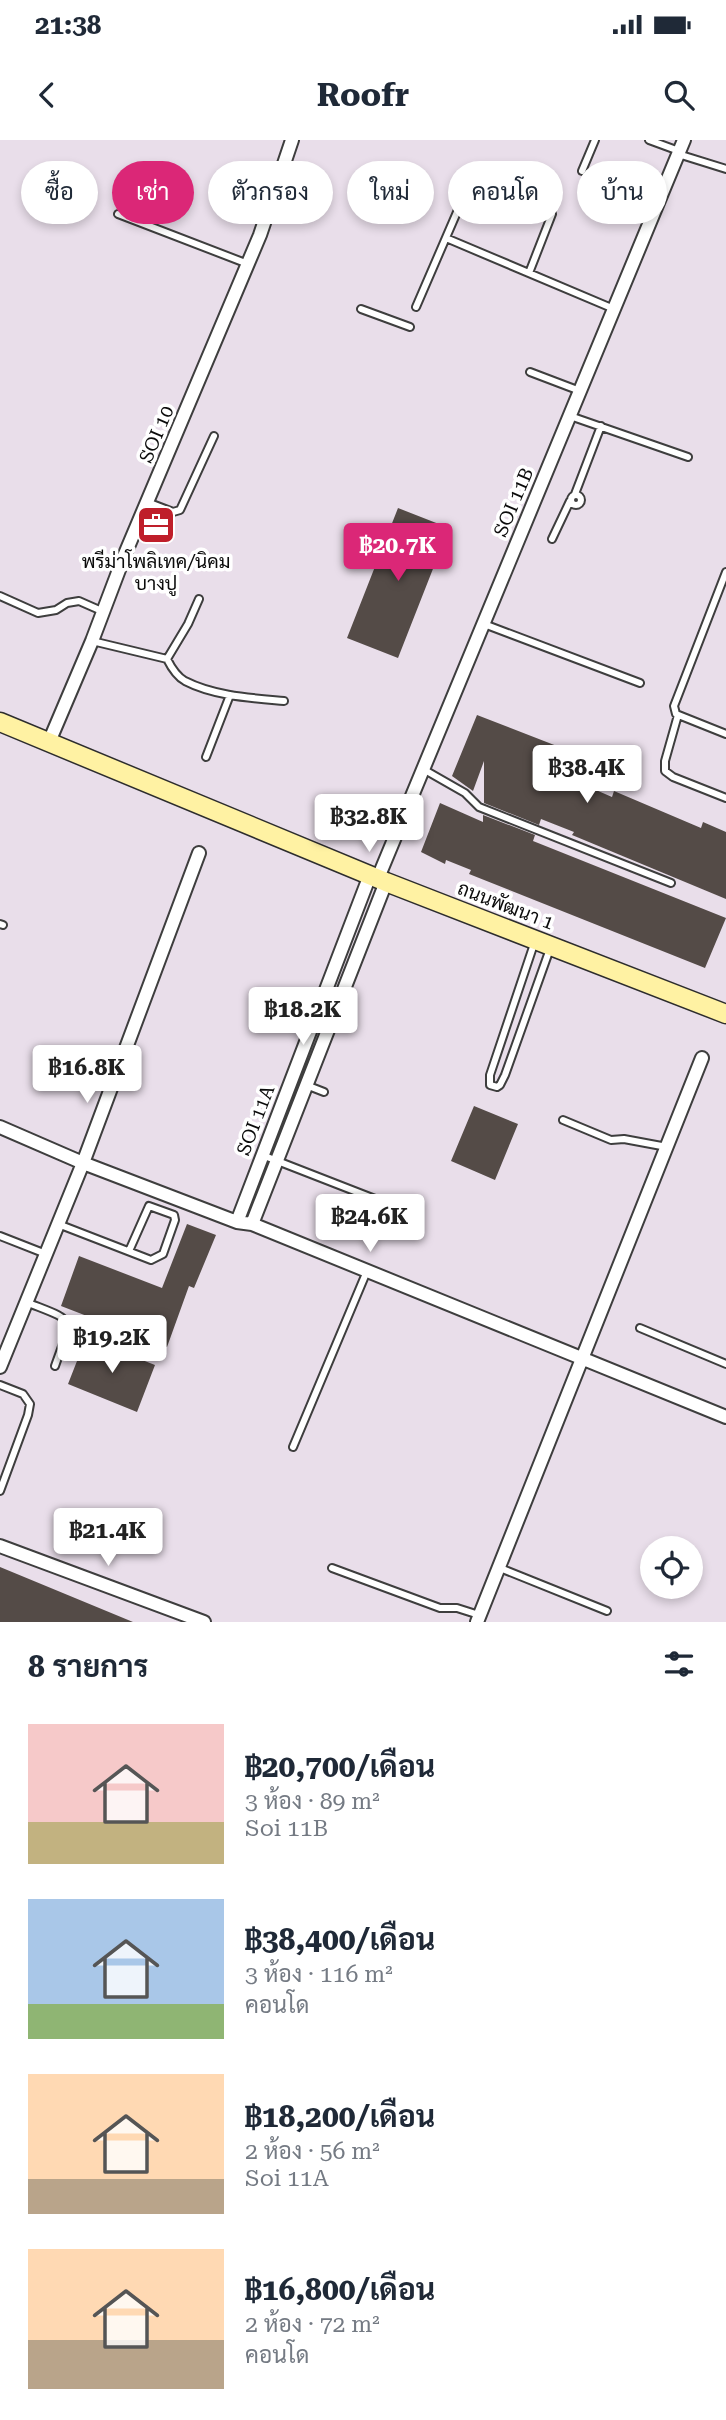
<!DOCTYPE html>
<html lang="th">
<head>
<meta charset="utf-8">
<style>
	:root { --surface:#fff; --page:#f6f6f7; --text:#1f2937; --muted:#747a83; --accent:#db2777 }
	body { margin:0; font-family:"Roboto Serif",Sarabun,serif; background:var(--page); color:var(--text); height:100vh; display:flex; flex-direction:column; font-size:26px; white-space:nowrap }
	* { box-sizing:border-box; margin:0 }
	p { font-size:23px; color:var(--muted) }
	.icon { flex:none; width:38px; height:38px; fill:none; stroke:currentColor; stroke-width:2; stroke-linecap:round; stroke-linejoin:round }
	.map { position:relative; height:1482px; overflow:hidden }
	.side { display:flex; flex-direction:column; background:var(--surface); flex:1 }
	.side>* { flex:none }
	.banner { position:absolute; left:21px; top:21px; width:684px; height:63px; display:flex; gap:14px }
	.buttons { position:absolute; left:640px; top:1396px; display:grid; gap:14px }
	.buttons a { display:grid; place-items:center; width:63px; height:63px; border-radius:50%; background:var(--surface); box-shadow:0 4px 10px #0003; font-size:35px }
	.price { position:absolute; translate:-50% -60px; padding:0 16px; border-radius:7px; background:#fff; color:#222; font-size:23px; line-height:46px; filter:drop-shadow(0 2px 4px #0008) }
	.price::after { content:''; position:absolute; left:50%; top:42px; width:21px; height:16px; margin-left:-10px; background:inherit; clip-path:polygon(0 0,100% 0,50% 100%) }
	.price.active { background:var(--accent); color:#fff }
	ul { padding:0; list-style:none }
	li { display:flex; align-items:center; gap:21px; height:175px; padding:0 28px }
	li span { display:grid; place-items:center; flex:none; width:196px; height:140px; border-radius:0px; color:#555 }
	li>.icon { margin-inline-start:auto }
	span .icon { width:84px; height:84px; fill:#fffc; stroke-width:1 }
	li b { font-size:30px }
	h2 { display:flex; justify-content:space-between; align-items:center; height:84px; padding:0 28px; font-size:30px }
	.tag { padding:0 24px; border-radius:32px; background:var(--surface); box-shadow:0 4px 10px #0003; font-size:24px; line-height:63px }
	.tag.active { background:var(--accent); color:#fff }
	.status { display:flex; justify-content:space-between; align-items:center; height:49px; padding:0 35px; background:var(--surface); direction:ltr }
	.status svg { height:19px; fill:currentColor }
	header { display:flex; justify-content:space-between; align-items:center; height:91px; padding:0 28px; background:var(--surface); font-size:32px; font-weight:700 }
	.map>svg:first-child { display:block }
	.industrial { fill:#e9deea; fill-rule:evenodd }
	.building { fill:#544b47 }
	.lines { fill:none; stroke-linecap:round; stroke-linejoin:round }
	.service-casing { stroke:#3e3e3e; stroke-width:10 }
	.minor-casing { stroke:#3e3e3e; stroke-width:16 }
	.secondary-casing { stroke:#2d2d2d; stroke-width:21 }
	.service { stroke:#fff; stroke-width:6 }
	.minor { stroke:#fff; stroke-width:12 }
	.secondary { stroke:#fff2a3; stroke-width:18 }
	.labels { text-anchor:middle; stroke-width:7; stroke-linejoin:round; paint-order:stroke }
	.street-label { font-size:19px; fill:#0b0b0b; stroke:#fff }
	.poi-label { font-size:19px; fill:#0b0b0b; stroke:#fff }
</style>
</head>
<body>
<div class="status"><b>21:38</b><svg viewBox="0 0 49 12"><path d="M0 12V9h3v3zM5 12V6h3v6zM10 12V3h3v9zM15 12V0h3v12zM26 1h20v11H26zM47 4h2v5h-2z"/></svg></div>
<header><svg class="icon" aria-label="back" viewBox="0 0 24 24"><path d="M15 5l-7 7 7 7"/></svg>Roofr<svg class="icon" aria-label="search" viewBox="0 0 24 24"><circle cx="10" cy="10" r="6"/><path d="M15 15l6 6"/></svg></header>
<div class="map">
<svg width="726" height="1482" viewBox="0 0 726 1482">
	<rect width="100%" height="100%" fill="#fffae8"/>
	<!-- industrial -->
	<path class="industrial" d="M0,0H726V1482H0ZM653,1409H691V1447H653Z"/>
	<!-- building -->
	<path class="building" d="M398,368L449,388L398,518L347,498Z
		M477,575L598,622L589,647L612,657L614,651L701,688L703,682L726,692V759L572,695L574,692L541,679L539,685L484,663V621L473,651L452,636Z
		M440,663L483,682V675L535,695L533,701L726,778L705,828L469,734L471,730L446,720L445,724L421,712Z
		M474,966L518,984L495,1040L451,1021Z
		M187,1084L216,1095L194,1148L189,1146L167,1207L61,1166L79,1116L162,1148Z
		M86,1198L155,1225L137,1272L68,1244Z
		M0,1427L133,1482H0Z"/>
	<g class="lines">
		<defs>
			<path id="service" d="M649,0L679,11
				M678,14L726,29
				M582,31L595,0
				M118,74L248,124
				M446,98L614,169
				M416,167L470,42L479,38L544,62L550,67L552,74L529,133
				M361,169L410,187
				M530,232L580,251
				M570,276L688,317
				M575,354L601,286
				M571 360a5 5 0 1 1 10 0a5 5 0 1 1-10 0Z
				M147,362L173,372L180,370L214,296
				M552,399L570,361
				M726,432L674,566L676,574L726,594
				M0,456L38,473L56,470L67,463L79,461L104,472
				M484,484L640,543
				M92,501L167,519L188,484L199,459
				M167,519C171,527 176,536 185,541C214,556 251,558 284,561
				M678,575L665,621V631L673,637L726,658
				M206,617L230,555
				M423,629L465,653L479,667L671,743
				M0,784L3,785
				M535,801L490,935V945L497,947L500,945L505,935L551,806
				M306,945L324,952
				M563,980L611,1000L624,999L667,1007
				M262,1015L411,1073
				M58,1084L151,1120L163,1114L175,1080L174,1075L149,1066L129,1111
				M0,1096L46,1114
				M26,1162C76,1182 73,1175 55,1226
				M640,1188L726,1224
				M0,1245L23,1254L30,1264L28,1275L0,1351
				M293,1307L367,1131
				M332,1428L440,1468H457L479,1475
				M500,1428L607,1471"/>
			<path id="minor" d="M49,602L92,501L125,414L260,95L292,0
				M378,738L684,0
				M0,987L83,1023L237,1082L252,1084L726,1277
				M237,1082L370,735
				M252,1084L386,742
				M0,1227L83,1023L199,713
				M0,1406L204,1482
				M477,1482L702,918"/>
			<path id="secondary" d="M0,582L386,742L726,874"/>
		</defs>
		<!-- service casing -->
		<use href="#service" class="service-casing"/>
		<!-- minor casing -->
		<use href="#minor" class="minor-casing"/>
		<!-- secondary casing -->
		<use href="#secondary" class="secondary-casing"/>
		<!-- service -->
		<use href="#service" class="service"/>
		<!-- minor -->
		<use href="#minor" class="minor"/>
		<!-- secondary -->
		<use href="#secondary" class="secondary"/>
	</g>
	<!-- icons -->
	<defs>
		<symbol id="office-square" viewBox="-11 -11 22 22"><rect x="-9" y="-9" width="18" height="18" rx="4" fill="#bf1e2a" stroke="#fff"/><path d="M-6-3h4V-5.5h4V-3h4V5H-6ZM-1-4.5V-3h2v-1.5ZM-6 0V1H6V0Z" fill="#fff"/></symbol>
	</defs>
	<g fill-rule="evenodd">
		<use href="#office-square" x="134" y="363" width="44" height="44"/>
	</g>
	<g class="labels">
		<!-- street labels -->
		<g class="street-label">
			<text transform="translate(156 294) rotate(-67)" y="7">SOI 10</text>
			<text transform="translate(513 362) rotate(-67)" y="7">SOI 11B</text>
			<text transform="translate(506 765) rotate(21)" y="7">ถนนพัฒนา 1</text>
			<text transform="translate(255 980) rotate(-69)" y="7">SOI 11A</text>
		</g>
		<!-- poi labels -->
		<g class="poi-label">
			<text x="156" y="428">พรีม่าโพลิเทค/นิคม<tspan x="156" dy="22">บางปู</tspan></text>
		</g>
	</g>
</svg>
<div class="buttons">
<a><svg class="icon" aria-label="locate" viewBox="0 0 24 24"><circle cx="12" cy="12" r="6"/><path d="M12 2v4M12 18v4M2 12h4M18 12h4"/></svg></a>
</div>
<b class="price active" style="left:398px;top:443px">฿20.7K</b>
<b class="price" style="left:587px;top:665px">฿38.4K</b>
<b class="price" style="left:369px;top:714px">฿32.8K</b>
<b class="price" style="left:303px;top:907px">฿18.2K</b>
<b class="price" style="left:87px;top:965px">฿16.8K</b>
<b class="price" style="left:370px;top:1114px">฿24.6K</b>
<b class="price" style="left:112px;top:1235px">฿19.2K</b>
<b class="price" style="left:108px;top:1428px">฿21.4K</b>
<div class="banner">
<a class="tag">ซื้อ</a>
<a class="tag active">เช่า</a>
<a class="tag">ตัวกรอง</a>
<a class="tag">ใหม่</a>
<a class="tag">คอนโด</a>
<a class="tag">บ้าน</a>
</div>
</div>
<section class="side">
<h2>8 รายการ<svg class="icon" aria-label="filters" viewBox="0 0 24 24"><path d="M4 7h16M4 17h16"/><circle cx="9" cy="7" r="2"/><circle cx="15" cy="17" r="2"/></svg></h2>
<ul>
<li><span style="background:linear-gradient(#f6c9c9 70%,#c2b280 0)"><svg class="icon" aria-label="home" viewBox="0 0 24 24"><path d="M3 11l9-7 9 7M6 9v11h12V9"/></svg></span><div><b>฿20,700/เดือน</b><p>3 ห้อง · 89 m²</p><p>Soi 11B</p></div></li>
<li><span style="background:linear-gradient(#a9c7e8 75%,#8fb573 0)"><svg class="icon" aria-label="home" viewBox="0 0 24 24"><path d="M3 11l9-7 9 7M6 9v11h12V9"/></svg></span><div><b>฿38,400/เดือน</b><p>3 ห้อง · 116 m²</p><p>คอนโด</p></div></li>
<li><span style="background:linear-gradient(#ffd9b3 75%,#b9a48a 0)"><svg class="icon" aria-label="home" viewBox="0 0 24 24"><path d="M3 11l9-7 9 7M6 9v11h12V9"/></svg></span><div><b>฿18,200/เดือน</b><p>2 ห้อง · 56 m²</p><p>Soi 11A</p></div></li>
<li><span style="background:linear-gradient(#ffd9b3 65%,#b9a48a 0)"><svg class="icon" aria-label="home" viewBox="0 0 24 24"><path d="M3 11l9-7 9 7M6 9v11h12V9"/></svg></span><div><b>฿16,800/เดือน</b><p>2 ห้อง · 72 m²</p><p>คอนโด</p></div></li>
</ul>
</section>
</body>
</html>
